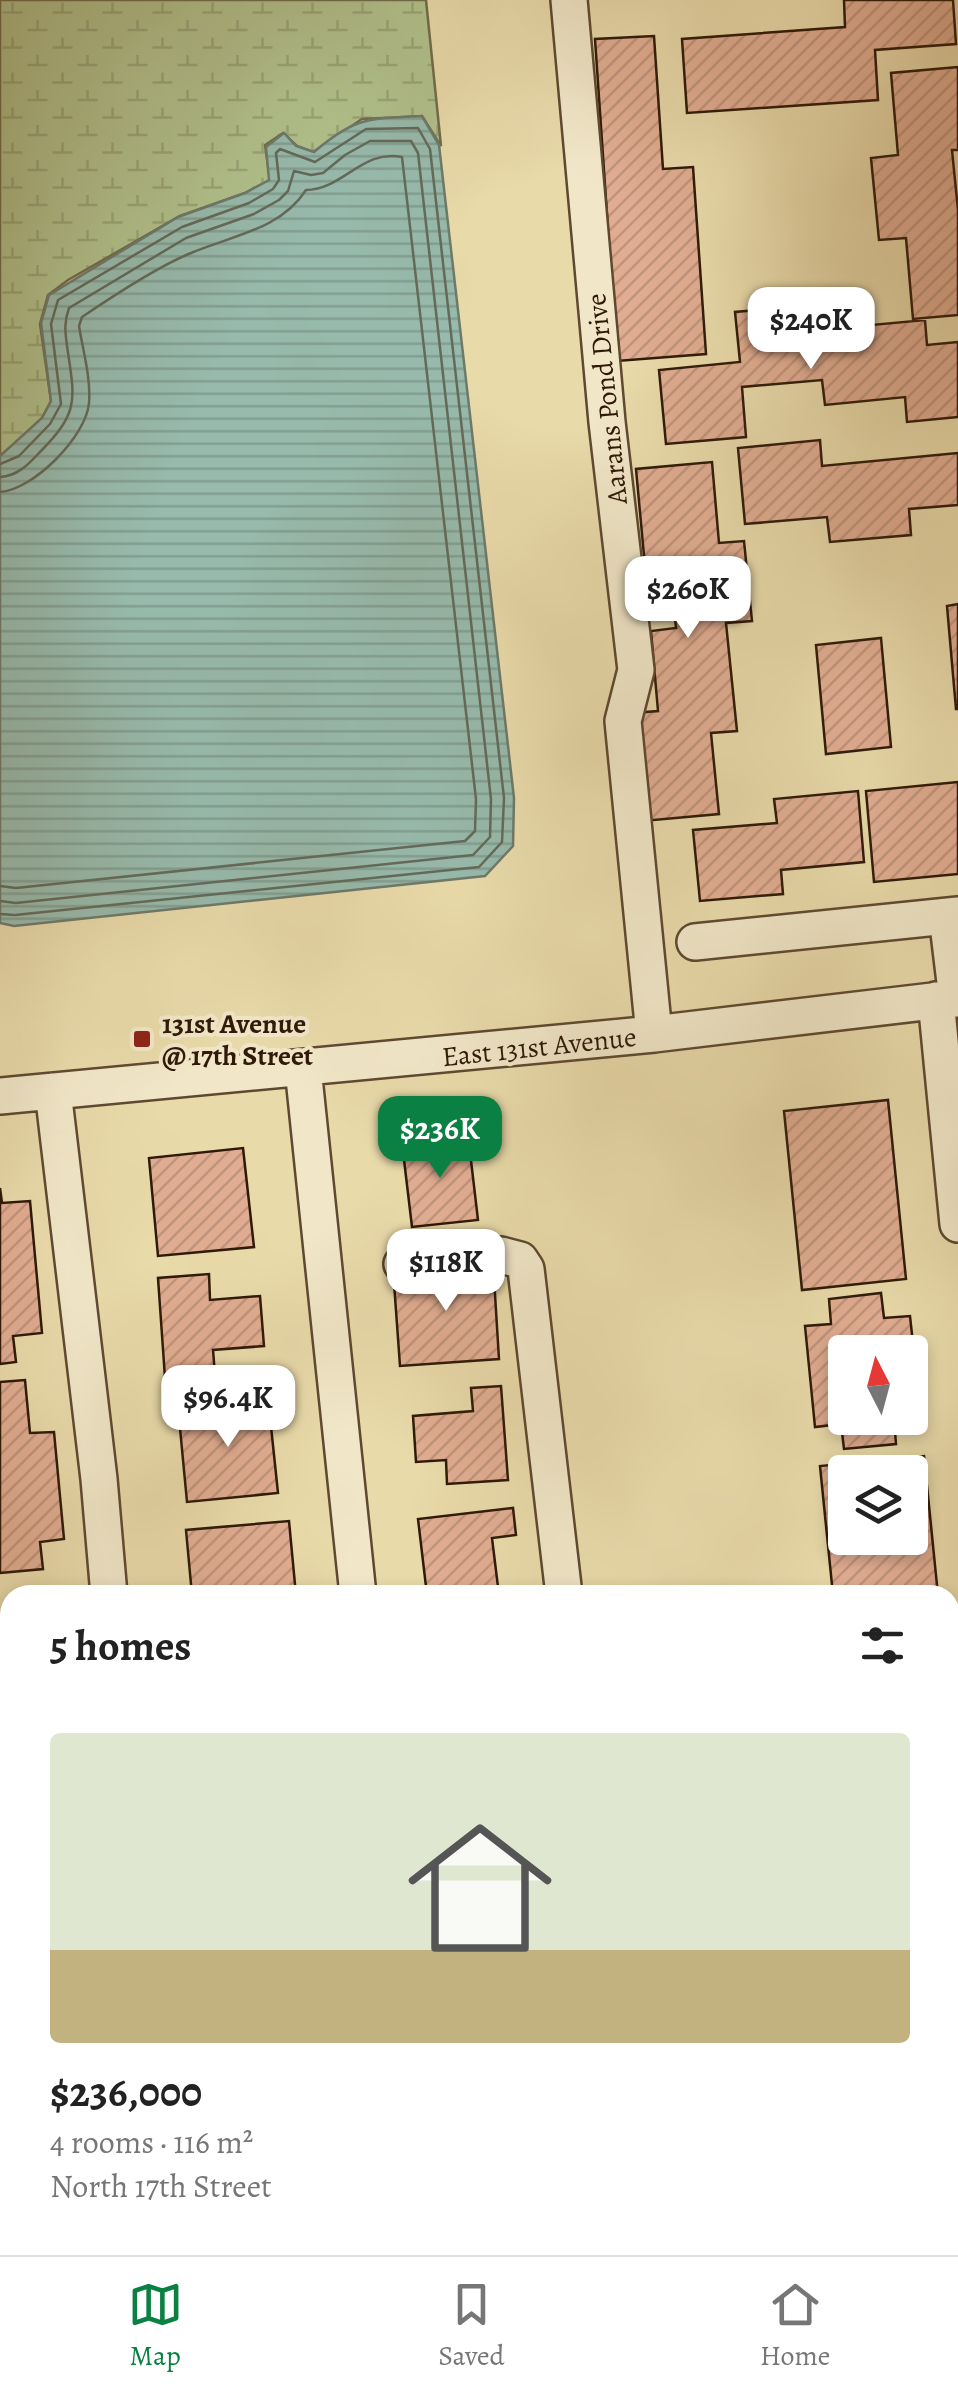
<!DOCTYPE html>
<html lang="en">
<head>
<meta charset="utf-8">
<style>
	:root { --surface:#fff; --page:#f2f2f2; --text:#222; --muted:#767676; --line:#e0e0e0; --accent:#0b8043 }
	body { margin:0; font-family:Alegreya,serif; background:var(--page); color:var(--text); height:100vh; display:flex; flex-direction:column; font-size:38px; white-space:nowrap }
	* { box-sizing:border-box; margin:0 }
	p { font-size:32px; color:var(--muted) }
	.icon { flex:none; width:55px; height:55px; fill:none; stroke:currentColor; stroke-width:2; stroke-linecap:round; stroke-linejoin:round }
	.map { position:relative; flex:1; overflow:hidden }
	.details { position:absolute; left:0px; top:1585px; width:960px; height:670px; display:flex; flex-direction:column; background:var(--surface); border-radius:30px 30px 0 0; box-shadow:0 5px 15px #0003 }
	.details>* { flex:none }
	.needle { width:65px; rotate:354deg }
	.fabs { position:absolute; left:828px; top:1335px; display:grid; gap:20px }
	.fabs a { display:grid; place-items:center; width:100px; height:100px; border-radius:10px; background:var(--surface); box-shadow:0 5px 15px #0003; font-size:50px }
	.price { position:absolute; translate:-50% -85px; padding:0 22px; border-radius:20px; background:#fff; color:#222; font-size:32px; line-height:65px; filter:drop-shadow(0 2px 5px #0008) }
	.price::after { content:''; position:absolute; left:50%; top:60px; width:30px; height:22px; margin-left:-15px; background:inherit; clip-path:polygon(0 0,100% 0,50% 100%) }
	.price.on { background:var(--accent); color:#fff }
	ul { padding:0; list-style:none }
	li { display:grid; align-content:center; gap:20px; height:530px; padding:0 50px }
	li span { display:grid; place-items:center; height:310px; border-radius:10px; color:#555 }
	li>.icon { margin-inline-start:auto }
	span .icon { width:180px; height:180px; fill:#fffc; stroke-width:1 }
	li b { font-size:42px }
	h2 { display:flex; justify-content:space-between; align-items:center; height:120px; padding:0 50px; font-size:42px }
	.tabs { display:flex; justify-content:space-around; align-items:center; height:140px; border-top:2px solid var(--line); background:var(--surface); font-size:28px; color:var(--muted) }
	.tabs a { display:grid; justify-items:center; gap:5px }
	.tabs .on { color:var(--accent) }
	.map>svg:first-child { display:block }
	.wetland { fill:url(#wetland-marsh); stroke:#706d4a; stroke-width:2.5 }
	.water { fill:url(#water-rules); stroke:#6d7a6a; stroke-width:2.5 }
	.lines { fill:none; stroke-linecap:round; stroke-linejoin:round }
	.shore { stroke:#636a5a; stroke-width:2.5 }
	.building { fill:url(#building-hatch); stroke:#2f1908; stroke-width:2.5; fill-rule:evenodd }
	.minor-casing { stroke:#5e4930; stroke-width:40 }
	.minor { stroke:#f1e7c8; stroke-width:35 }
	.poi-dot { fill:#8f2418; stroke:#f1e7c8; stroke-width:4 }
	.labels { text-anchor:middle; stroke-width:8; stroke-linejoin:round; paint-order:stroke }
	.street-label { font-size:28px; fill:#2f1908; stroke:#f1e7c8 }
	.poi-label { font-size:28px; font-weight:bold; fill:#2f1908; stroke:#f1e7c8; text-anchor:start }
</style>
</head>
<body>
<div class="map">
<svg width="958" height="2255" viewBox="0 0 958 2255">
	<defs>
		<pattern id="wetland-marsh" width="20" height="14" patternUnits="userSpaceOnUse" patternTransform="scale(2.5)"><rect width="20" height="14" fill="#b1c18c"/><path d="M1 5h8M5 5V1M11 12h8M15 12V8" fill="none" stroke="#99a577"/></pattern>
		<pattern id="water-rules" width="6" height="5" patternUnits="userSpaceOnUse" patternTransform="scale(2.5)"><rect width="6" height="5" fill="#97baac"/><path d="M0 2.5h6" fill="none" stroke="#829f92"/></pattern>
		<pattern id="building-hatch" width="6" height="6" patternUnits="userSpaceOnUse" patternTransform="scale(2.5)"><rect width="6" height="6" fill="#e1ad92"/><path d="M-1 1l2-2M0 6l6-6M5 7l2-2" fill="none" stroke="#c1947c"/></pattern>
	</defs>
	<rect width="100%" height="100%" fill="#e9daaa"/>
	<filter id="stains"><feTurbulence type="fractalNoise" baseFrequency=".002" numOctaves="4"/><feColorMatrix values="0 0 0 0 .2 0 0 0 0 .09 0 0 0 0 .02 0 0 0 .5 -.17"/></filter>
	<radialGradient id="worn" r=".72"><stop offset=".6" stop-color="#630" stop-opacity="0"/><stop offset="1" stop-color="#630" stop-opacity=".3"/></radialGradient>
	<!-- wetland -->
	<path class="wetland" d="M0,0H426L441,146L422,116L362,119L313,152L297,146L283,133L265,145L270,180L245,193L180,216L68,280L48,295L40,324L51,401L42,418L0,458Z"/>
	<!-- water -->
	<path class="water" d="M422,116L439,145L514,798L513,846L485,876L14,926L0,923V456L42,418L51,401L41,323L49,295L178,217L245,193L269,180L266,147L284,133L296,146L314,152C356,116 369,119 422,116Z"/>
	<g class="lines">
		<!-- shore -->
		<path class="shore" d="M0,464L19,456L50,424L61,404L51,324L58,300L182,227L249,203L273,189L279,180L276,153L280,149L315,162L366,129L418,128L430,149L504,798L502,842L479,867L15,915L0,914
			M0,477C17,476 28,465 39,453C80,412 75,400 67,346C65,331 64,322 69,308L186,238L254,214L279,200L288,191L294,171L311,175L323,173L345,155L370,141H411L418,153L491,799L490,837L473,855L16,903L0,901
			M0,492C33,490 86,437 89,403C91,378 83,351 79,326L82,317C110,298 161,265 191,253C233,235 280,230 306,190C344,189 362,149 402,157L476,799L475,831L465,841L16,888L0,886"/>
	</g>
	<!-- building -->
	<path class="building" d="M844,0H953L956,44L875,50L878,100L687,113L682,39L845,27Z
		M654,36L663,169L693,167L706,354L617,361L595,39Z
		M958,67V150H952L958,210V315L913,319L906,238L879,240L871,158L898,155L891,73Z
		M815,305L818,330L925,320L927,345L958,342V417L907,422L905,397L825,405L822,380L742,387L746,437L666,444L659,370L740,362L735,312Z
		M820,440L822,466L958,453V505L909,509L911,535L830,542L827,517L745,524L738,448Z
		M712,462L719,543L744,541L752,621L726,623L737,731L711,733L719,814L643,821L633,713L658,711L651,631L676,628L671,574L646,577L636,469Z
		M958,604V709H956L947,606Z
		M881,638L891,747L826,754L816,645Z
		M958,782V874L874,882L866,791Z
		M858,791L864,862L781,870L783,894L700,901L693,830L777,823L774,799Z
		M888,1100L906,1279L802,1290L784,1111Z
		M468,1135L478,1220L412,1227L402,1143Z
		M243,1148L254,1247L158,1256L149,1158Z
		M0,1188L2,1203L30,1201L42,1333L13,1336L16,1362L0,1364Z
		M493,1262L499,1359L400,1366L393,1269Z
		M209,1274L210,1300L260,1296L264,1346L213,1350L215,1374L165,1378L158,1278Z
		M881,1293L884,1318L910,1316L921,1417L894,1419L896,1444L844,1449L841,1424L815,1427L805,1326L831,1324L829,1299ZM845,1352H910V1418H845Z
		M25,1380L30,1433L54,1432L64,1539L40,1542L43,1569L0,1573V1382Z
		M501,1386L508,1480L447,1484L446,1460L416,1462L413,1416L473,1411L471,1388Z
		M268,1398L278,1493L187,1502L178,1407Z
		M924,1456L938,1595H833L820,1466ZM845,1472H910V1538H845Z
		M513,1508L516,1535L492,1538L499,1595H427L418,1519Z
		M289,1521L296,1595H192L186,1530Z
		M950,1712L956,1772L950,1773Z
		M10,1755V1806L2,1807L0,1756Z
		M958,2080V2151H950V2081Z
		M10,2119V2191L0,2192V2120Z
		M760,2248L761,2255H732L731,2251Z"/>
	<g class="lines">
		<defs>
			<path id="minor" d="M569,0L607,422L636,670L623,721L654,1034
				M947,916L957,999
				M695,942L958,915
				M936,1000L958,1224
				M303,1068L358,1595
				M53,1091L99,1479L109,1595
				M0,1096L654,1034L958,998
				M402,1264L501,1255L520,1260L526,1269L564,1595
				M0,1644L10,1643
				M950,1897L958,1896
				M0,1995L3,2021H0
				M950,2198L958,2197
				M353,2255L458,2245"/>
		</defs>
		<!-- minor casing -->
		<use href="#minor" class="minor-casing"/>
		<!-- minor -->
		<use href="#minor" class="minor"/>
	</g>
	<!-- markers -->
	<rect class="poi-dot" x="132" y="1029" width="20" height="20" rx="5"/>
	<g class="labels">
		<!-- street labels -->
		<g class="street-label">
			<text transform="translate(606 399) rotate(-96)" y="10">Aarans Pond Drive</text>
			<text transform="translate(539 1046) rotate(-6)" y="10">East 131st Avenue</text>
		</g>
		<!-- poi labels -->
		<g class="poi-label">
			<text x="162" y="1033">131st Avenue<tspan x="162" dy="32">@ 17th Street</tspan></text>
		</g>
	</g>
	<rect width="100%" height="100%" filter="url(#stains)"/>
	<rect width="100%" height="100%" fill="url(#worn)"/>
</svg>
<div class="fabs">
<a><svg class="needle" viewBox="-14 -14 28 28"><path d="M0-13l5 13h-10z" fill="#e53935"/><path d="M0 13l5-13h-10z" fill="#767676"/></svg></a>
<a><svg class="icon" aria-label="layers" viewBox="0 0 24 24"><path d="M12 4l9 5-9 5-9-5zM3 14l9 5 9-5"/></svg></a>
</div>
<b class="price" style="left:811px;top:372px">$240K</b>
<b class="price" style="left:688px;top:641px">$260K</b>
<b class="price on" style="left:440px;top:1181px">$236K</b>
<b class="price" style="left:446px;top:1314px">$118K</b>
<b class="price" style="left:228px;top:1450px">$96.4K</b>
<section class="details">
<h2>5 homes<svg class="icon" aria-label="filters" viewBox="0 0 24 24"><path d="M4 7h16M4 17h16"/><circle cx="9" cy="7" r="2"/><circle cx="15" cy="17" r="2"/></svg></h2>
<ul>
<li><span style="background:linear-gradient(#dfe7d0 70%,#c2b280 0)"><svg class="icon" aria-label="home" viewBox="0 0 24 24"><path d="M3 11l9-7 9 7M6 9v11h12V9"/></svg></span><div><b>$236,000</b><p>4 rooms · 116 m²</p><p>North 17th Street</p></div></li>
</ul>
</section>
</div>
<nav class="tabs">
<a class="on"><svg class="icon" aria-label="map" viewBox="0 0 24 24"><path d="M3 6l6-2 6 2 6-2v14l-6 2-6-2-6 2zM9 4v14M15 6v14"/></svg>Map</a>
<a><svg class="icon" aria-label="saved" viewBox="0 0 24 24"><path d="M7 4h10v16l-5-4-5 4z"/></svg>Saved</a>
<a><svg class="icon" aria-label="home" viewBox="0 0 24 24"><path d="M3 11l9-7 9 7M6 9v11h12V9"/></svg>Home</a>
</nav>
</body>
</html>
